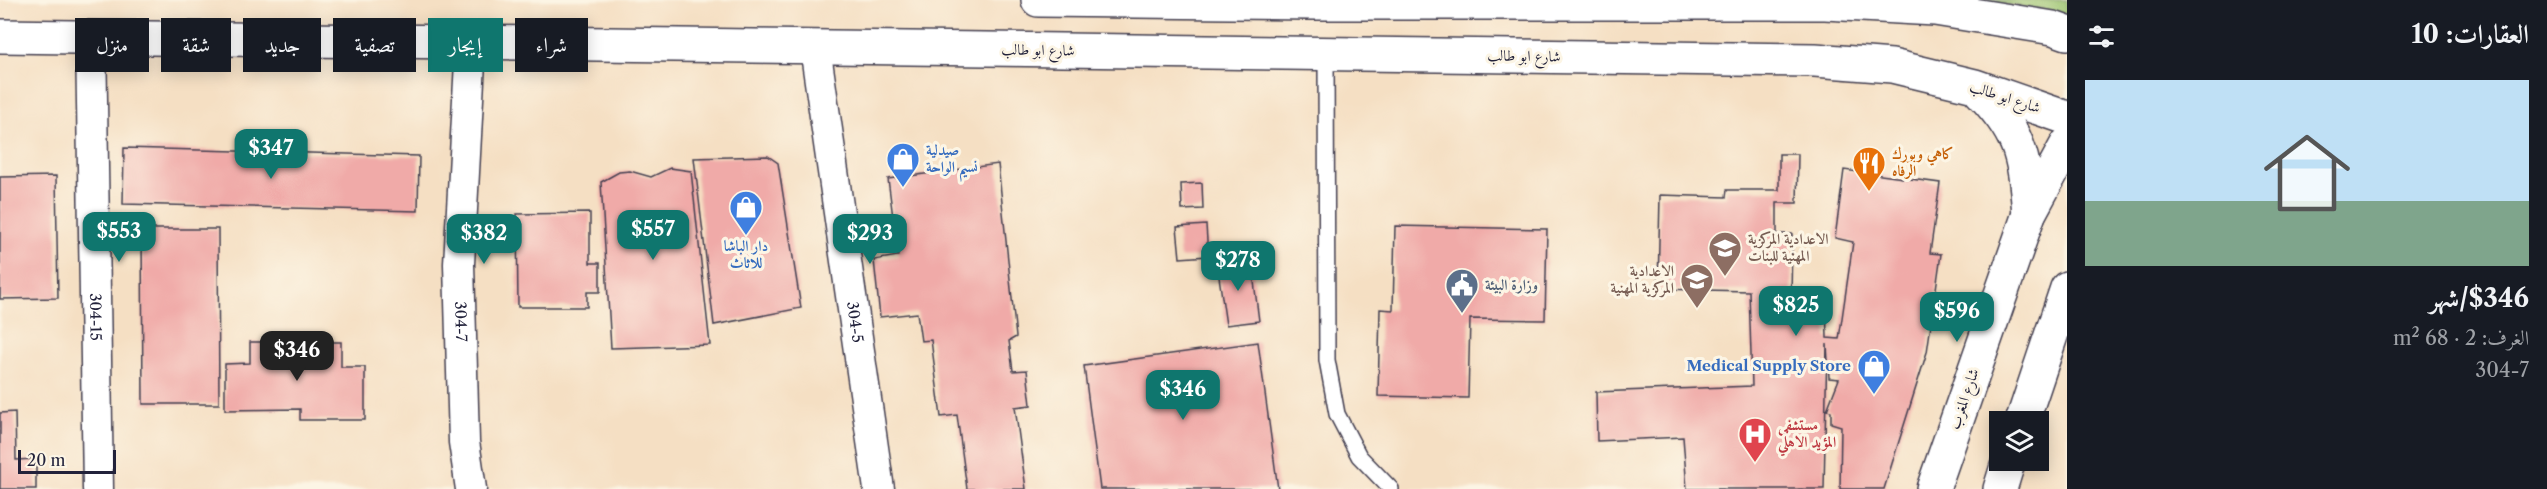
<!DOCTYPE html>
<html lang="ar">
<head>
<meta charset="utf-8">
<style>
	:root { --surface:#171b24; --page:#20242c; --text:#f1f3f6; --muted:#9ea1a6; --line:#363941; --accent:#0f766e }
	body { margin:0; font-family:"Libre Caslon Text",Amiri,serif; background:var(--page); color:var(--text); direction:rtl; height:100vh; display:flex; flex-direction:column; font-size:22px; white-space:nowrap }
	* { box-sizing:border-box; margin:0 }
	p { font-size:20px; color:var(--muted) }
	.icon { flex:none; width:33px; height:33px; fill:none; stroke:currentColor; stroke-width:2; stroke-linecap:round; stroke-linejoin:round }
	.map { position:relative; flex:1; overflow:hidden; direction:ltr }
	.panel { display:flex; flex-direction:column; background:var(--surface); width:480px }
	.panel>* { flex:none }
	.guide { position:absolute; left:18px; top:18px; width:570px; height:54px; direction:rtl; display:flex; gap:12px }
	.controls { position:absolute; left:1989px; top:411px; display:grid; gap:12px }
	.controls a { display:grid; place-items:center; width:60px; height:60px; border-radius:0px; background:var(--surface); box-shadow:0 3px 15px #0003; font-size:30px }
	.scale { position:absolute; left:18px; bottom:15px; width:98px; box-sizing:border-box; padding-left:6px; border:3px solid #22223b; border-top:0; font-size:16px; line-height:21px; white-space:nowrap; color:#22223b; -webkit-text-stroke:4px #fcf5e5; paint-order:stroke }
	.price { position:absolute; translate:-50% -51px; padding:0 14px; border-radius:12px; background:var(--accent); color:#fff; font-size:20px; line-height:39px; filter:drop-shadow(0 2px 3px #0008) }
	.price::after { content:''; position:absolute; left:50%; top:36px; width:18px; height:14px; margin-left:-9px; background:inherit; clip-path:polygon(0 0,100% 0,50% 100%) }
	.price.selected { background:#222; color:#fff }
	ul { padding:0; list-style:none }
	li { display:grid; align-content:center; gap:12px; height:318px; padding:0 18px }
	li+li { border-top:2px solid var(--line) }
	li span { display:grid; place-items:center; height:186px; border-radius:0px; color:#555 }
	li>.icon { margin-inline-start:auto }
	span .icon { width:108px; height:108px; fill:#fffc; stroke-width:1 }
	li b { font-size:26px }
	h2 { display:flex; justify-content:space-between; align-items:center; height:72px; padding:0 18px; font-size:26px }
	.chip { padding:0 21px; border-radius:0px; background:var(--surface); box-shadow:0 3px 15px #0003; font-size:21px; line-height:54px }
	.chip.selected { background:var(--accent); color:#fff }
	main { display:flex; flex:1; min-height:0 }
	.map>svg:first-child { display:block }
	.green { fill:#9cc571; stroke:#5f7456; stroke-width:1.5 }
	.building { fill:#f0aaa8 }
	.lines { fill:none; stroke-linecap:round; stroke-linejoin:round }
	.service-casing { stroke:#423e4f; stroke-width:18 }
	.minor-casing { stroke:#423e4f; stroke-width:33 }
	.tertiary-casing { stroke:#423e4f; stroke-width:36 }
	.primary-casing { stroke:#423e4f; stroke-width:36 }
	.service { stroke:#fff; stroke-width:15 }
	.minor { stroke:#fff; stroke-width:30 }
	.tertiary { stroke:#fff; stroke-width:33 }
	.primary { stroke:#fff; stroke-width:33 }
	.labels { text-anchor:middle; stroke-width:6; stroke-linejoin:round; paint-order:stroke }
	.street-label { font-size:15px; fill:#22223b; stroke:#fcf5e5 }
	.shop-label { font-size:15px; font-weight:bold; fill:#366cbe; stroke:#fcf5e5; text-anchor:start }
	.food-label { font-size:15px; font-weight:bold; fill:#c56008; stroke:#fcf5e5; text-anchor:start }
	.education-label { font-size:15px; font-weight:bold; fill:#785e54; stroke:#fcf5e5; text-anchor:start }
	.service-label { font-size:15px; font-weight:bold; fill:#4e5e75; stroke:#fcf5e5; text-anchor:start }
	.health-label { font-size:15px; font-weight:bold; fill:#be3a42; stroke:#fcf5e5; text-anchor:start }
</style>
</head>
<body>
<main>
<section class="panel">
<h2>العقارات: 10<svg class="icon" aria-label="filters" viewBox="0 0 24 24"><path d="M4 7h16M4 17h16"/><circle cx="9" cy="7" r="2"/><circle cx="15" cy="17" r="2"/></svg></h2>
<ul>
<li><span style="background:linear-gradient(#bfe0f5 65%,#7fa58c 0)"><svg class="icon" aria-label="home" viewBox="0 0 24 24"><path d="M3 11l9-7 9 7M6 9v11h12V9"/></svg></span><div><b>$346/شهر</b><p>الغرف: 2 · 68 m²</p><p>304-7</p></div></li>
</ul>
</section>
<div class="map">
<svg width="2067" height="489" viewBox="0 0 2067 489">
	<rect width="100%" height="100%" fill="#fcf5e5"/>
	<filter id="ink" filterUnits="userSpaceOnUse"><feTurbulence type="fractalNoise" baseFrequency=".0167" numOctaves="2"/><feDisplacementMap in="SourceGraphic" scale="12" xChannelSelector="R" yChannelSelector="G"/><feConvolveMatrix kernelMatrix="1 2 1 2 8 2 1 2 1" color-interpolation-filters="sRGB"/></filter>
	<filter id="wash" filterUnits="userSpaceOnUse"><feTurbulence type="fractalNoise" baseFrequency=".008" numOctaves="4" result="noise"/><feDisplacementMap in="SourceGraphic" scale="24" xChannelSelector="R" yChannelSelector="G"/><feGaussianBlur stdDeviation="1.35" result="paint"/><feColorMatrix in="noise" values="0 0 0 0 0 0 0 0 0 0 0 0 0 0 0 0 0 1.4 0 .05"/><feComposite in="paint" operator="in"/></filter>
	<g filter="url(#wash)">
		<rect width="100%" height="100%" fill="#f5dfc3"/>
		<!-- green -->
		<path class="green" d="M1977,0H2067V14Z"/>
		<g id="blocks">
			<!-- building -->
			<path class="building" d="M124,148L419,156L418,211L123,204Z
				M1779,154H1798L1797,203H1777V234H1792L1791,301L1826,300L1827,338L1839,339L1853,242L1835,238L1844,170L1940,183L1930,253L1941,254L1927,352L1884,489H1840L1841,426L1831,423V411L1827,410L1839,379L1829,378L1827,344L1824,489H1687L1683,437L1597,441L1596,392L1752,386L1749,291L1658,289L1660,195L1726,197L1727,190H1779Z
				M768,156L778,163L801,308L714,325L694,158Z
				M998,164L1016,337L1009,341L1013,371L1027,370L1031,405L1015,407L1026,489H967L957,415L941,417L931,340L921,341L917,313L880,317L874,260L898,256L888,179Z
				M670,168L691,171L710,345L611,348L601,182L619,172L630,171L651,177Z
				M56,176L58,298L0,299V177Z
				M1202,183L1203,209L1182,210L1181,184Z
				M590,213V263H600V292H587V307H518L517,214Z
				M1206,225L1208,256L1180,258L1177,227Z
				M1395,226L1547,229L1545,320L1470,319L1468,398L1378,396L1380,309L1393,310Z
				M142,229H218L219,404H143Z
				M1251,258L1259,321L1226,325L1217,263Z
				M250,342H341V367H365V420H300V409L225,410V364L250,363Z
				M1258,342L1278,489H1100L1084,366Z
				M15,412L16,460L36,459V489H0V413Z"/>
		</g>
	</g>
	<g filter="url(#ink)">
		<use href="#blocks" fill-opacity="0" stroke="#423e4f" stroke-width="1.5"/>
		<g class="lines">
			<defs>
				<path id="service" d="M1326,54L1327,360L1337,414L1359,456L1391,489"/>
				<g id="minor">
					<path id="s1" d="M91,37L98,489"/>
					<path id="s2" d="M471,44L459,264L464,442L471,489"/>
					<path id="s3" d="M815,47L879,489"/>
				</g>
				<path id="tertiary" d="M2022,422L2067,288
					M1933,489L2029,214L2067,144
					M2000,489L2009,460"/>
				<path id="primary" d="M1038,0L1314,3H1825L1935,9L2053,28L2067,33
					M0,36L1815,60L1892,66L1975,86L2067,118
					M1976,87C2020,134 2024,151 2029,214"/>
			</defs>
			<!-- service casing -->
			<use href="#service" class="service-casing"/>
			<!-- minor casing -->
			<use href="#minor" class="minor-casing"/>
			<!-- tertiary casing -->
			<use href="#tertiary" class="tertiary-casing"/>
			<!-- primary casing -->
			<use href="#primary" class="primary-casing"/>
			<!-- service -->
			<use href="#service" class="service"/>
			<!-- minor -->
			<use href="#minor" class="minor"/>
			<!-- tertiary -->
			<use href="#tertiary" class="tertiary"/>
			<!-- primary -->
			<use href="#primary" class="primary"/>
		</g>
	</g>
	<!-- icons -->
	<defs>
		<symbol id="shop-pin" viewBox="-11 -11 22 30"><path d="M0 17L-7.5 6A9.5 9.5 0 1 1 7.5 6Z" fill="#3f7fe0" stroke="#fcf5e5"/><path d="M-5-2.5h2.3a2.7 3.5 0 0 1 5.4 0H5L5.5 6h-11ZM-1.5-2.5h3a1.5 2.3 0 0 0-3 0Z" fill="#fff"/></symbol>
		<symbol id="restaurant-pin" viewBox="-11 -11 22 30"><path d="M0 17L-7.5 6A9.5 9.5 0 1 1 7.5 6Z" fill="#e8710a" stroke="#fcf5e5"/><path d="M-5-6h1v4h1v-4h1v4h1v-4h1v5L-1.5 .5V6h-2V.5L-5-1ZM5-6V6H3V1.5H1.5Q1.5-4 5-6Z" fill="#fff"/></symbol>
		<symbol id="school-pin" viewBox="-11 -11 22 30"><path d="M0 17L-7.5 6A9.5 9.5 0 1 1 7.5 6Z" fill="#8d6e63" stroke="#fcf5e5"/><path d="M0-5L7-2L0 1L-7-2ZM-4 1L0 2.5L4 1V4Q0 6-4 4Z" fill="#fff"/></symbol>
		<symbol id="civic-pin" viewBox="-11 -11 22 30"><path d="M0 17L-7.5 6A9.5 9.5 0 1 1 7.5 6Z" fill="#5c6f8a" stroke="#fcf5e5"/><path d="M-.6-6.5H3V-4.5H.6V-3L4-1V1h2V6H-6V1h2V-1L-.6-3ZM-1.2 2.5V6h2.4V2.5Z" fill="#fff"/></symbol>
		<symbol id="hospital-pin" viewBox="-11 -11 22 30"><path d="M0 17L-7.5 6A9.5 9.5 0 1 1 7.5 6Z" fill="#e0444e" stroke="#fcf5e5"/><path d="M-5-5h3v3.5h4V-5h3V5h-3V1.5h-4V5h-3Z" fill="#fff"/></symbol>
	</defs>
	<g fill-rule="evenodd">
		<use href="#shop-pin" x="884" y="140" width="38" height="52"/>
		<use href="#restaurant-pin" x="1850" y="144" width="38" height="52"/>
		<use href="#shop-pin" x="727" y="188" width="38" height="52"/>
		<use href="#school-pin" x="1706" y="229" width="38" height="52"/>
		<use href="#school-pin" x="1678" y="261" width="38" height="52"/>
		<use href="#civic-pin" x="1443" y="266" width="38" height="52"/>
		<use href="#shop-pin" x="1855" y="347" width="38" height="52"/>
		<use href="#hospital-pin" x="1736" y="415" width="38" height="52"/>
	</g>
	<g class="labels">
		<!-- street labels -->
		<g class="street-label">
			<text transform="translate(1038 50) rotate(1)" y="5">شارع ابو طالب</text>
			<text transform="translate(1524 56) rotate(1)" y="5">شارع ابو طالب</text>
			<text transform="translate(2005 97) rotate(18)" y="5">شارع ابو طالب</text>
			<text dy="5" stroke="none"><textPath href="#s1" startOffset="280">304-15</textPath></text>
			<text dy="5" stroke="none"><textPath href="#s2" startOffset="278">304-7</textPath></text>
			<text dy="5" stroke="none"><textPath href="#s3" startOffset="278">304-5</textPath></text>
			<text transform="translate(1964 399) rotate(-71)" y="5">شارع المغرب</text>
		</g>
		<!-- shop labels -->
		<g class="shop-label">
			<text x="926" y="155">صيدلية<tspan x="926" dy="17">نسيم الواحة</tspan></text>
			<text x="746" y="251" text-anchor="middle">دار الباشا<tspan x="746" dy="17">للاثاث</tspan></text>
			<text x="1851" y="371" text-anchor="end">Medical Supply Store</text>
		</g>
		<!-- food labels -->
		<g class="food-label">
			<text x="1892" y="159">كاهي وبورك<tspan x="1892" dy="17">الرفاه</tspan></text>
		</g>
		<!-- education labels -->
		<g class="education-label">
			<text x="1748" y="244">الاعدادية المركزية<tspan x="1748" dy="17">المهنية للبنات</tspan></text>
			<text x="1674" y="276" text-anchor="end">الاعدادية<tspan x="1674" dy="17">المركزية المهنية</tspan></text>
		</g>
		<!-- service labels -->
		<g class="service-label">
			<text x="1485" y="290">وزارة البيئة</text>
		</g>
		<!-- health labels -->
		<g class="health-label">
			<text x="1778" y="430">مستشفى<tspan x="1778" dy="17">المؤيد الاهلي</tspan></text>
		</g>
	</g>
</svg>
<div class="controls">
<a><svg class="icon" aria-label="layers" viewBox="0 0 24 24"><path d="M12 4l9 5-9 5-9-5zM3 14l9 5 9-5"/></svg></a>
</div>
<div class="scale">20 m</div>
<b class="price" style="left:271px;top:180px">$347</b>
<b class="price" style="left:653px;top:261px">$557</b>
<b class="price" style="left:119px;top:263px">$553</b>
<b class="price" style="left:484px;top:265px">$382</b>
<b class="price" style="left:870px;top:265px">$293</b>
<b class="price" style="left:1238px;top:292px">$278</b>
<b class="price" style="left:1796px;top:337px">$825</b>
<b class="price" style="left:1957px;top:343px">$596</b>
<b class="price selected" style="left:297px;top:382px">$346</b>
<b class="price" style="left:1183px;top:421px">$346</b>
<div class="guide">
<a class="chip">شراء</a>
<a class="chip selected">إيجار</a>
<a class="chip">تصفية</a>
<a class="chip">جديد</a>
<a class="chip">شقة</a>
<a class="chip">منزل</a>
</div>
</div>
</main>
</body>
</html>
